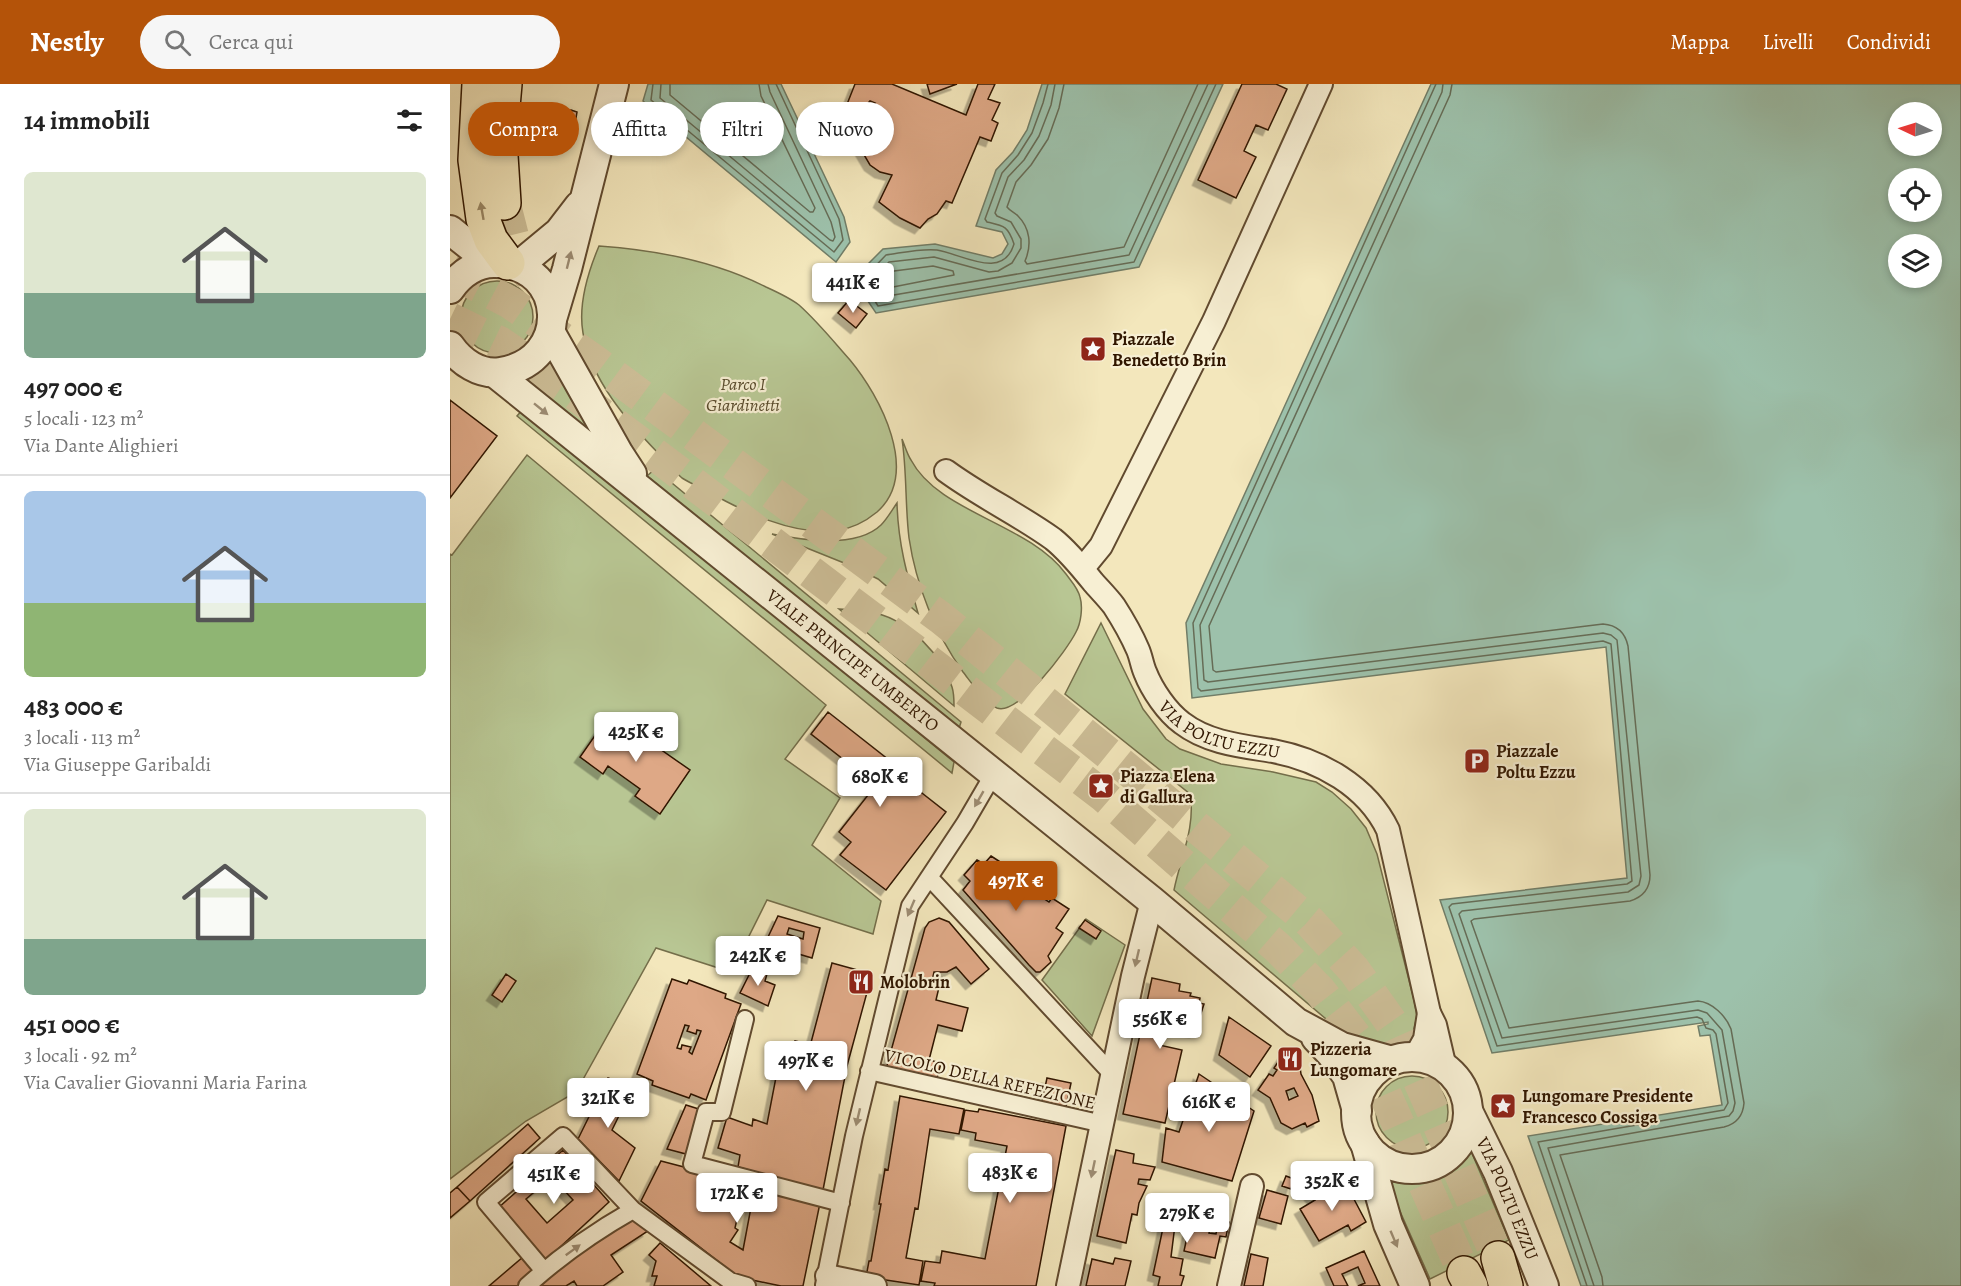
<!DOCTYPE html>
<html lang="it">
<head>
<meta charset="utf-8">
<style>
	:root { --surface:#fff; --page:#f6f6f6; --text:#222; --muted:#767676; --line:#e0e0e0; --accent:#b45309 }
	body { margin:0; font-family:Alegreya,serif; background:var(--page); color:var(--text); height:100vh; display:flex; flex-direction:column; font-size:22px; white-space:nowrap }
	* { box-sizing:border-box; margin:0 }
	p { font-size:20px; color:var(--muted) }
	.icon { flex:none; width:33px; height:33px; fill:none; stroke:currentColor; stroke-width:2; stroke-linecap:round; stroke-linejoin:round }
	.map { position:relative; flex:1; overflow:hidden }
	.details { display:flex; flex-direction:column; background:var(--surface); width:450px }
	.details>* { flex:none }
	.top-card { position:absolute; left:18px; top:18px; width:570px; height:54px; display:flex; gap:12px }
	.needle { width:39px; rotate:274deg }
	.buttons { position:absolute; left:1438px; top:18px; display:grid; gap:12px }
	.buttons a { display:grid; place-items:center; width:54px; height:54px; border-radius:50%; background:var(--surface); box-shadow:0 3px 9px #0003; font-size:30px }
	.price { position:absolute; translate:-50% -51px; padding:0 14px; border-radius:6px; background:#fff; color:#222; font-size:20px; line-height:39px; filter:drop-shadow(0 2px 3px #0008) }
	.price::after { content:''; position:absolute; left:50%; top:36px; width:18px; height:14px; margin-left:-9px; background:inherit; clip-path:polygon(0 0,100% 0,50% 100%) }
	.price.current { background:var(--accent); color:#fff }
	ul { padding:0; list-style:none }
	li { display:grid; align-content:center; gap:12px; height:318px; padding:0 24px }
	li+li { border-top:2px solid var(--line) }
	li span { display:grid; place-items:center; height:186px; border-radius:9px; color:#555 }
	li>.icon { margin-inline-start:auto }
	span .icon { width:108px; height:108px; fill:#fffc; stroke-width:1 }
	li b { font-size:26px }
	h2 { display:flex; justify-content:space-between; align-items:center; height:72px; padding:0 24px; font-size:26px }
	.pill { padding:0 21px; border-radius:27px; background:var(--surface); box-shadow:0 3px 9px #0003; font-size:21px; line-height:54px }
	.pill.current { background:var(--accent); color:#fff }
	header { display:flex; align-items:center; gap:36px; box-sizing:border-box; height:84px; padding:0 30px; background:var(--accent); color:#fff }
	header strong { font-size:28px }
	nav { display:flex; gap:33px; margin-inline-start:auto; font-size:21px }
	.search { width:420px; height:54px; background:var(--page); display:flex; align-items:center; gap:15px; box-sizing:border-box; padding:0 21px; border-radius:33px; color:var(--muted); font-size:22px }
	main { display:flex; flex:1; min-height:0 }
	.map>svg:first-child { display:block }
	.green { fill:#b8c693; stroke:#746e4a; stroke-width:1.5 }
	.water { fill:#9dc1ab; stroke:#717d67; stroke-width:1.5; fill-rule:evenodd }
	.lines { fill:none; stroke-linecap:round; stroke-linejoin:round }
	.shore { stroke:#666c56; stroke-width:1.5 }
	.building { fill:#dea886; stroke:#301600; stroke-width:1.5; fill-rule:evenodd; filter:url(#shadow) }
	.primary-tunnel { stroke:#ccbd96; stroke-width:33; stroke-dasharray:33 16; stroke-linecap:butt }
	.pedestrian-casing { stroke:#614a2f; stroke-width:20 }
	.minor-casing { stroke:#614a2f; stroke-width:26 }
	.tertiary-casing { stroke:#614a2f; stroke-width:32 }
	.primary-casing { stroke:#301600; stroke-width:36 }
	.pedestrian { stroke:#f7efd3; stroke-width:16 }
	.minor { stroke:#f7efd3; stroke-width:22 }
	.tertiary { stroke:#f7efd3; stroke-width:28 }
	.primary { stroke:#f3e7bc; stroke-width:33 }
	.oneway { fill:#9b8967 }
	.oneway2 { fill:#9d8d74 }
	.labels { text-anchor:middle; stroke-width:4.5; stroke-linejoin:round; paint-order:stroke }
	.poi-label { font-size:18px; font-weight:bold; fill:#301600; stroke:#f7efd3; text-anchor:start }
	.park-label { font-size:18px; font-style:italic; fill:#594b2c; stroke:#f7efd3 }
	.street-label { font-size:18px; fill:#301600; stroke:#f7efd3 }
</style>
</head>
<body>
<header>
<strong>Nestly</strong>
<div class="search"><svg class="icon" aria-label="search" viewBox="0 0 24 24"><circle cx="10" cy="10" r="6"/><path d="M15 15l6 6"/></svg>Cerca qui</div>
<nav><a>Mappa</a><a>Livelli</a><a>Condividi</a></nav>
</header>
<main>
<section class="details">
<h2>14 immobili<svg class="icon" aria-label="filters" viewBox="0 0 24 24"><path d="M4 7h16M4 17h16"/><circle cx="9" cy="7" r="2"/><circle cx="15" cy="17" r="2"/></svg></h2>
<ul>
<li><span style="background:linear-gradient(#dfe7d0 65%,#7fa58c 0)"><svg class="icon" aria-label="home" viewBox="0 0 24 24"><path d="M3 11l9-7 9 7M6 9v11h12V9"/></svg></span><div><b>497 000 €</b><p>5 locali · 123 m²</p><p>Via Dante Alighieri</p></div></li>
<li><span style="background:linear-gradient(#a9c7e8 60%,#8fb573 0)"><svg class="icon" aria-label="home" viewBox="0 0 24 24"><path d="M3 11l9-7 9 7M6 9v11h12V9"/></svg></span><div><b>483 000 €</b><p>3 locali · 113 m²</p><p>Via Giuseppe Garibaldi</p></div></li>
<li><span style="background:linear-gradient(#dfe7d0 70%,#7fa58c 0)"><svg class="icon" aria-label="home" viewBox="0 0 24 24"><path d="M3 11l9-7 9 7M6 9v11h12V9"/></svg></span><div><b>451 000 €</b><p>3 locali · 92 m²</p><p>Via Cavalier Giovanni Maria Farina</p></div></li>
</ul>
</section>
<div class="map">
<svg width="1511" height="1202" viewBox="0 0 1511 1202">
	<defs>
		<filter id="shadow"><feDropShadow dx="-5.5" dy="5.5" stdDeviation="0" flood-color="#0004"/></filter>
	</defs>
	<rect width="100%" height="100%" fill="#f3e7bc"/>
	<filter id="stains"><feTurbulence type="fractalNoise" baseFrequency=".00333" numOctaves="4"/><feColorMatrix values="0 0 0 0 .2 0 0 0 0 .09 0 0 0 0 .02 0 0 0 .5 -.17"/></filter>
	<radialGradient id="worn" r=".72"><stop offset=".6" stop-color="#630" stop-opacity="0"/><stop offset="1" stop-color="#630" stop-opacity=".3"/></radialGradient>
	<!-- green -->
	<path class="green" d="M149,162C206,166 265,177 316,203C327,208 340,214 349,221C368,238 384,258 400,276C430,312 471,389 427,428C415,438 401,445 385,447C342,451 294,428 257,407C249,403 240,399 232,394C224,387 217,378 209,370C177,337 141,296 133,249C128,221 138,188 149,162Z
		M11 233a36 36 0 1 1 72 0a36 36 0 1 1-72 0Z
		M108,274L162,376L73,302C88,296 99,288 108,274Z
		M74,324L504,678L502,689L67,332Z
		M452,355C455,362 457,370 461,376C489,429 578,439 616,490C621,497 628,504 630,513C633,523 631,539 626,548C617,566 568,632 547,624C535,619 521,598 513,588C485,549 466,501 459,454C455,421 457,388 452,355Z
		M77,371L376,621L335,675L390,714L362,761L431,817L423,850L317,816L281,888L206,864L126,1008L76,1037L0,1095V470L2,471Z
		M205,385L511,638L507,651L197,392Z
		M447,419C448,459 457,491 468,529L428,495L404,483L322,450C352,456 406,465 431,441C437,435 442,426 447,419Z
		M389,525C401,526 415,526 426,529C460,538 492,571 502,603C504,609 504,616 504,622Z
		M651,539L693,625L716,655L730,665L771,680L823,688L866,698L882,708L901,725L916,744L927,770L964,916L967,932L962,953L944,960L924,963L869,947L876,935L724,806C730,775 746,743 740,710L615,610Z
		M636,835L675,861L642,952L592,896Z
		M926 1028a36 36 0 1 1 72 0a36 36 0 1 1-72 0Z
		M1021,1067L1059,1156L980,1195L937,1098H972L1002,1086Z"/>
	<!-- water -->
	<path class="water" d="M198,0H331L394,133L400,158L386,178L193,17Z
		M592,0H773L689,183L426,229L403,195L433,165L485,160L543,174L552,170L558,160L552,148L526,142L546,86L563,68L577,46Z
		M981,0H1511V1202H1131L1078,1052L1272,1021L1260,951L1250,952L1248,942L1258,940V938L1042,969L990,816L1177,794L1156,563L742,614L736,539ZM1482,28V62H1449V28ZM1482,94V128H1449V94ZM1482,160V194H1449V160Z"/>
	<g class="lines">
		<!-- shore -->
		<path class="shore" d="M203,0L201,16L384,168L393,156L389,135L326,0
			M211,0L210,14L380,156L383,157L385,153L381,138L320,8L318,0
			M220,0V11L360,128H363L365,124L311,12L309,0
			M598,0L593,19L582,49L568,71L552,89L535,135L537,138C554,142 558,142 564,160C553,197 512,170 487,166C472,164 451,169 436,171L412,196L428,222L684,178L766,0
			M605,0L601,21L589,52L574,76L558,93L545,129L547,132L561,138L571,155V164L562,179L548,187L539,188L484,173L439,178L422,196L432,213L679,171L758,0
			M614,0L609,24L598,55L581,81L566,98L557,123C560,127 564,128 568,132C580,144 582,161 575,177L577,180L674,163L748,0
			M986,0L743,539L748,604L751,607L1153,557L1161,560L1182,797L1177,800L1002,820L999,823L1047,962L1247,933L1252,935L1256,944L1263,946L1266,950L1278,1019L1274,1026L1088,1058L1137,1202
			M993,0L992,8L750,541L754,596L758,598L1153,549L1161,551L1167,556L1191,792L1189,801L1178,808L1012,827L1009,830L1052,954L1248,926L1257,929L1272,946L1285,1019L1283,1027L1279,1032L1098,1064L1144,1202
			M1002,0L1000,11L759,542L763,586L766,588L1153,540C1167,541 1175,548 1178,562L1200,791C1200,804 1193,813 1180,817L1024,835L1021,837L1059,944L1248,917C1262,918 1276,932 1281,945L1294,1019C1293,1032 1286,1040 1274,1043L1110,1071L1152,1193L1153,1202
			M483,182L503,187L504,191L438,204L433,199L444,187Z"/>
	</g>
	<!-- building -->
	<path class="building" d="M405,0H442L516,31L528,0H545L538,15L550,19L542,36L548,39L541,57L530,53L502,119L496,117L487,130L478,135L470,144L450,134L429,118L442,91L430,88L420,81L410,64L408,54L410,38L419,24L425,19L420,17L411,27L404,43L390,38Z
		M477,0H507L480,10Z
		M792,0H826L837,5L818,46L806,41L794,67L806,73L786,114L748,96Z
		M121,26L127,28L126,34L120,32Z
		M399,216L417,230L406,244L388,229Z
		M0,316L47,352L0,414Z
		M378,628L467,698L463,702L496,728L436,806L390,771L401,758L389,748L426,701L361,650Z
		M160,630L240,686L210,730L185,712L190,705L158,682L153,690L130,673Z
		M541,772L558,783L554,788L599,818L602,814L619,825L606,844L613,849L598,872L601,878L590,888H586L579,881L513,806L520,797L514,791L527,776L534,780Z
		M328,832L370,844L362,874L335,866L330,880L309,872ZM339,844L354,848L353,855L337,850Z
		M489,834L499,838L539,885L521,900L506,883L497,888H484L482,897L490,899L486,916L518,924L512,947L488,941L479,976L491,979L486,998L436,985L475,844L479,838Z
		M635,836L651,847L646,855L629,844Z
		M382,879L422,890L397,982L373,1106L288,1083L290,1071L268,1064L277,1033L302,1042L303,1035L317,1040L332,962L343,966L345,957L358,960L355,969L358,970Z
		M303,883L317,890L315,897L325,901L318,922L290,909Z
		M56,890L66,897L52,918L42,911Z
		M702,894L730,900L729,907L741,909L740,912L750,914L749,919L754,920L745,948L713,944L709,961L732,966L715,1039L673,1030Z
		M222,895L237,900L239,896L276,910L275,914L291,920L256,1016L241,1010L239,1014L202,1001L203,997L187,990ZM235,941L239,942L237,947L246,950L247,946L251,947L242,970L239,968L241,963L232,961L231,965L227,964Z
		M779,933L821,962L800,993L769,971Z
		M834,969L841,972L850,983L851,990L862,1011L869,1037L857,1043L855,1039L842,1045L831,1039L820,1014L808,1006L819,990L823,992L827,986L824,984ZM844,1004L848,1012L839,1016L836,1007Z
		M749,990L804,1027L782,1097L712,1078L716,1044L729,1048Z
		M158,994L183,1003L162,1046L185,1064L169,1097L128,1055Z
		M597,994L621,999L615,1027L591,1022Z
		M450,1012L514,1025L509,1050L480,1045L468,1125L465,1124L456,1174L473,1177L469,1201L416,1193L419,1177H421L431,1120H429L435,1085L438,1086Z
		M236,1021L252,1026L236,1070L217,1065Z
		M529,1025L616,1042L586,1202H484L485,1199L471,1197L475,1177L490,1179L492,1167L535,1175L557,1062L525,1056L526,1049L511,1046L515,1026L528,1028Z
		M78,1040L90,1054L20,1117L7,1103Z
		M113,1066L159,1118L96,1176L47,1125ZM102,1093L123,1116L97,1139L76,1115Z
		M666,1066L684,1070L683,1079L705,1083L700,1096L689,1095L688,1100L697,1102L689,1119L687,1131L682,1130L676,1159L647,1152Z
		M211,1077L272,1093L288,1111L281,1120L289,1126L285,1144L288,1146L280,1158L293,1166L305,1102L370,1119L353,1202H331L288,1193L191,1117Z
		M836,1092L844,1095L841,1105L832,1102Z
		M896,1100L916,1138L901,1147L898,1141L869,1157L850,1125L865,1116L860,1111L879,1102L884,1108Z
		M7,1103L20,1117L0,1134V1109Z
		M817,1106L838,1112L831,1140L809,1134Z
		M717,1125L779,1138L776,1153L770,1152L765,1174L734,1167L740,1139L728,1137V1141H725L721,1173L733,1175L730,1191L734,1192L731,1202H708L710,1193L703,1191ZM761,1139L768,1140L766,1150L759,1149Z
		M179,1137H186L198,1147L161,1171L173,1188L153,1202H127L124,1197L116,1202H86L96,1193Z
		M210,1159L261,1202H204L207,1192H202L206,1177L199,1171Z
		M914,1167L930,1202H908L915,1199L908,1183L892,1190L898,1202H884L876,1184Z
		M801,1170L818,1174L813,1202H794Z
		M73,1173L86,1187L70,1202H39Z
		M665,1174L681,1177L675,1202H636L642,1175L663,1180Z"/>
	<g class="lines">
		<!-- primary-tunnel -->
		<path class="primary-tunnel" d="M54,119L66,166L85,201
			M0,187L61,219L143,276L491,534L676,684L859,837L904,886L948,948L1048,1174
			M0,235L50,259L121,307L469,570L655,713L828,864L870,907L915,965L1014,1189"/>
		<defs>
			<path id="pedestrian" d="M479,793L663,991
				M295,935L272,1028H256L242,1080L391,1119
				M419,987L653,1040
				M94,1187L36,1118L113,1052L183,1126
				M374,1201L404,1052L460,822L515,739L543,691
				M77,1202C109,1173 146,1147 183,1126L280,1197L297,1202"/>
			<g id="minor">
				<path id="s1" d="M496,387C530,412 568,430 603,455C618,467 631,483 643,498C650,506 658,514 664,522C673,536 682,552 688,566C691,573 692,581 695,588C702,606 717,628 732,639C758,659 792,662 823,667C870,676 917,702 938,746L979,929L985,941L995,984"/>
				<path d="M633,484L651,462L764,237L871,0"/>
				<path d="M965,973L975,955L979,929"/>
				<path d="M377,1192L425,1202"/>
				<path d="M618,1202L683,892L702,817"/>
				<path d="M779,1202L802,1102"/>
			</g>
			<g id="tertiary">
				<path d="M0,146L40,178"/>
				<path d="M68,182L109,148L129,122"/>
				<path d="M0,205C10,190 27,178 46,179C118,180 122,278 50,288C30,291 11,278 0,262"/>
				<path d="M103,232L117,185L164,0"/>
				<path d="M101,249L169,370L182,390"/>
				<path id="s2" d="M45,289L702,817L846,938L892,963L942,977"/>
				<path d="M866,954L882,971L897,992L907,1027"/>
				<circle cx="962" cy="1029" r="56"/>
				<path id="s3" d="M1018,1027L1048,1088L1094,1202"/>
				<path d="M915,1059L938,1140L965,1202"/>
			</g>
			<path id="primary" d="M29,0L25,76L33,135L41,156L58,179
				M54,119L50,56L55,0
				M1048,1174L1056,1202
				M1014,1189L1021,1202"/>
		</defs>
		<!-- pedestrian casing -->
		<use href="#pedestrian" class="pedestrian-casing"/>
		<!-- minor casing -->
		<use href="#minor" class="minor-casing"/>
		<!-- tertiary casing -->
		<use href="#tertiary" class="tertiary-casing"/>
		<!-- primary casing -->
		<use href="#primary" class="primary-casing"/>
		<!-- pedestrian -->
		<use href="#pedestrian" class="pedestrian"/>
		<!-- minor -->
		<use href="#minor" class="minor"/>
		<!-- tertiary -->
		<use href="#tertiary" class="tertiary"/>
		<!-- primary -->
		<use href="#primary" class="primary"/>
	</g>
	<!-- one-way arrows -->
	<defs><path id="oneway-solid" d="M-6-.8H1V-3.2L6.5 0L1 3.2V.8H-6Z" transform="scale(1.5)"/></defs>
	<use class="oneway" href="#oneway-solid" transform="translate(32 127) rotate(-100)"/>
	<g class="oneway2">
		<use href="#oneway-solid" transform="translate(119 176) rotate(-76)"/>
		<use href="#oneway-solid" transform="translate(91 325) rotate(39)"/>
		<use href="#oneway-solid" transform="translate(529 715) rotate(120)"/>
		<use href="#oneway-solid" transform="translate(461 824) rotate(113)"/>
		<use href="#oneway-solid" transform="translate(687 874) rotate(103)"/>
		<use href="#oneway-solid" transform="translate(408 1033) rotate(103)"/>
		<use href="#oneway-solid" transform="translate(643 1085) rotate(102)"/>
		<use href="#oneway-solid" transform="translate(944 1155) rotate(67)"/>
		<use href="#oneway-solid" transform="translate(123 1166) rotate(-36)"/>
	</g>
	<!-- icons -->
	<defs>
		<symbol id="sight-square" viewBox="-11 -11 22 22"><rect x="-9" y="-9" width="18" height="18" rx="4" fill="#8f2418" stroke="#f7efd3"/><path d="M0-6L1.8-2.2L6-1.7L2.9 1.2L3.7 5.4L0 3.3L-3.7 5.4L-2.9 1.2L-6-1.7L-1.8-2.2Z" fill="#fff"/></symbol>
		<symbol id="parking-square" viewBox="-11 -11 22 22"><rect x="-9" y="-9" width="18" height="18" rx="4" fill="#8f2418" stroke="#f7efd3"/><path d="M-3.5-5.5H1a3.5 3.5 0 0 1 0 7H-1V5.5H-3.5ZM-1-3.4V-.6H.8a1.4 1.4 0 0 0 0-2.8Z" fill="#fff"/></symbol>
		<symbol id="restaurant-square" viewBox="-11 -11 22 22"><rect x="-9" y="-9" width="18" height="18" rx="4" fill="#8f2418" stroke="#f7efd3"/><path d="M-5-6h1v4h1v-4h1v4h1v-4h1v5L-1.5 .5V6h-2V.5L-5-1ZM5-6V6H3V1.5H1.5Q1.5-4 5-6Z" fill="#fff"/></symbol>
	</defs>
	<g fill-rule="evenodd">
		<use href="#sight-square" x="628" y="250" width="30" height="30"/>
		<use href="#parking-square" x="1012" y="662" width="30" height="30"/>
		<use href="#sight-square" x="636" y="687" width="30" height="30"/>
		<use href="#restaurant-square" x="396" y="883" width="30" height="30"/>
		<use href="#restaurant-square" x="825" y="960" width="30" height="30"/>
		<use href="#sight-square" x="1038" y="1007" width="30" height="30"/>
	</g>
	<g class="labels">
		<!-- poi labels -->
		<g class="poi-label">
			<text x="662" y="261">Piazzale<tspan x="662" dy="21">Benedetto Brin</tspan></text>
			<text x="1046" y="673">Piazzale<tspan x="1046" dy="21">Poltu Ezzu</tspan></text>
			<text x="670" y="698">Piazza Elena<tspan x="670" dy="21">di Gallura</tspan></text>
			<text x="430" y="904">Molobrin</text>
			<text x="860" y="971">Pizzeria<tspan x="860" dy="21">Lungomare</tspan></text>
			<text x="1072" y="1018">Lungomare Presidente<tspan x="1072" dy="21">Francesco Cossiga</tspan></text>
		</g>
		<!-- park labels -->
		<g class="park-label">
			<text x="293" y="306">Parco I<tspan x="293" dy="21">Giardinetti</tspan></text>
		</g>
		<!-- street labels -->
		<g class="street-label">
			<text dy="6" stroke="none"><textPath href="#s2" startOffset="459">VIALE PRINCIPE UMBERTO</textPath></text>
			<text dy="6" stroke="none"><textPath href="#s1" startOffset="392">VIA POLTU EZZU</textPath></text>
			<text transform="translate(540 995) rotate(13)" y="6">VICOLO DELLA REFEZIONE</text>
			<text dy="6" stroke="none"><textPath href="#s3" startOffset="96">VIA POLTU EZZU</textPath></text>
		</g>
	</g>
	<rect width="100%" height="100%" filter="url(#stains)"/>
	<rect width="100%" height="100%" fill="url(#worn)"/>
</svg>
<div class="buttons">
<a><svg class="needle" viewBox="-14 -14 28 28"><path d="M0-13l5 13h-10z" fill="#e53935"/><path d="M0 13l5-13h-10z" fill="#767676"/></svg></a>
<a><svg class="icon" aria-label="locate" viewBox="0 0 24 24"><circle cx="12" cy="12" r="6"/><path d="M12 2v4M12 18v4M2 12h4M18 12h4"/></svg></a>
<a><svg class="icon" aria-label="layers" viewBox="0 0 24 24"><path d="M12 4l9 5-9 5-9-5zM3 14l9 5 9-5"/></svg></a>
</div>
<b class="price" style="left:403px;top:230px">441K €</b>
<b class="price" style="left:186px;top:679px">425K €</b>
<b class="price" style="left:430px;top:724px">680K €</b>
<b class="price current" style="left:566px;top:828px">497K €</b>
<b class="price" style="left:308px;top:903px">242K €</b>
<b class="price" style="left:710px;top:966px">556K €</b>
<b class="price" style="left:356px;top:1008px">497K €</b>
<b class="price" style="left:158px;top:1045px">321K €</b>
<b class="price" style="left:759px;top:1049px">616K €</b>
<b class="price" style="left:560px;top:1120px">483K €</b>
<b class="price" style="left:104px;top:1121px">451K €</b>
<b class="price" style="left:882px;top:1128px">352K €</b>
<b class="price" style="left:287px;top:1140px">172K €</b>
<b class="price" style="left:737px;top:1160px">279K €</b>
<div class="top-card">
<a class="pill current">Compra</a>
<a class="pill">Affitta</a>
<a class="pill">Filtri</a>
<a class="pill">Nuovo</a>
</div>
</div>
</main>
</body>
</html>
